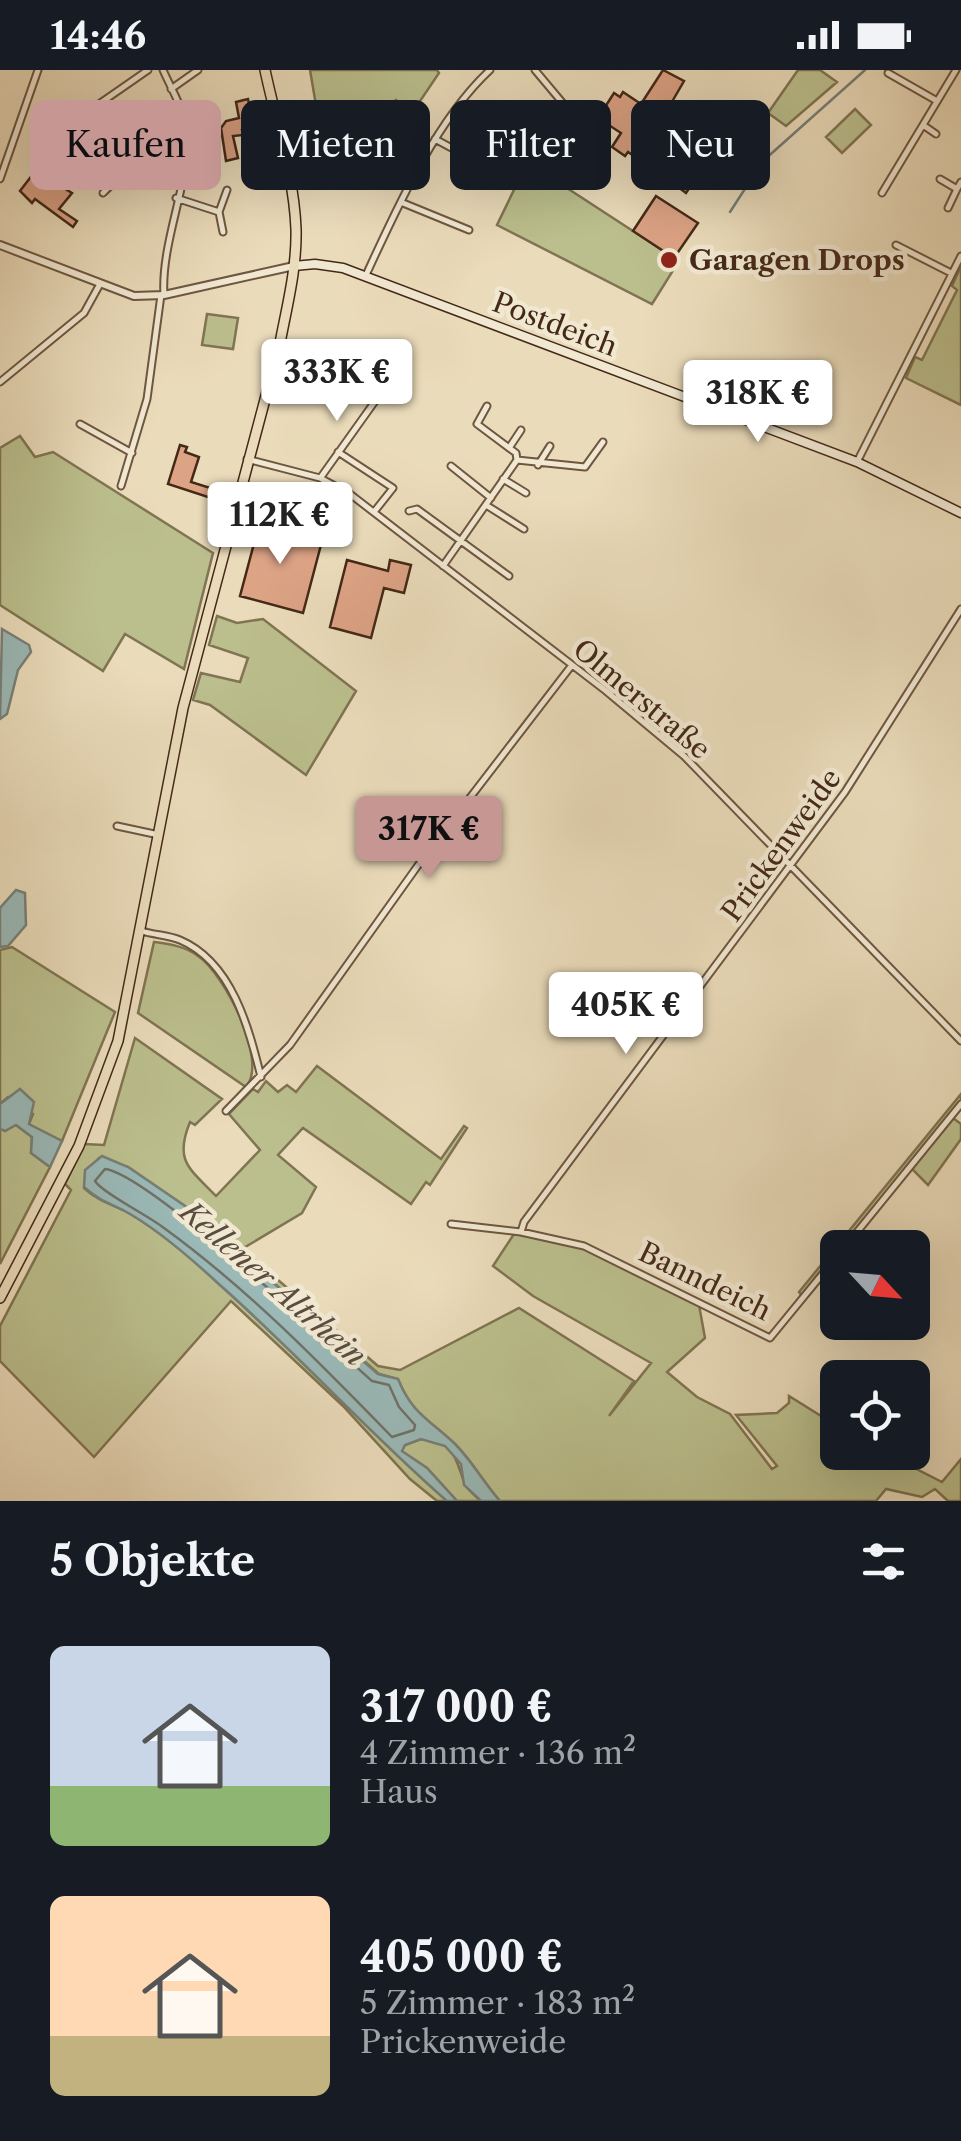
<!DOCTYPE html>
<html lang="de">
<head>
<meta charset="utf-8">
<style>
	:root { --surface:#171b24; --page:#20242c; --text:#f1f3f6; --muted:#9ea1a6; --accent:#c59692 }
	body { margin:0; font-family:"Libre Caslon Text",serif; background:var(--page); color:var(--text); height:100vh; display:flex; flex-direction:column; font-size:38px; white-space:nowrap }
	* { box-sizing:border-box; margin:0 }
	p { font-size:32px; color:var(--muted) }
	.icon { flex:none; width:55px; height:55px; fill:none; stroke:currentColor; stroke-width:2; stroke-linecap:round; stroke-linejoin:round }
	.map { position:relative; height:1431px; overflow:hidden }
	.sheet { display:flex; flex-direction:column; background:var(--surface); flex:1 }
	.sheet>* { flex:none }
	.guide { position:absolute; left:30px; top:30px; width:902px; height:90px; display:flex; gap:20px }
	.needle { width:65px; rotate:116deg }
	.buttons { position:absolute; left:820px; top:1160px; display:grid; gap:20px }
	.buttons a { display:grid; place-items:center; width:110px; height:110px; border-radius:15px; background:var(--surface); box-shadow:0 10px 40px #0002; font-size:50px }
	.price { position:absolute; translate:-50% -85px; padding:0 22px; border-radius:10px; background:#fff; color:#222; font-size:32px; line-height:65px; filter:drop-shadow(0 2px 5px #0008) }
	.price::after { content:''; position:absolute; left:50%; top:60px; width:30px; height:22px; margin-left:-15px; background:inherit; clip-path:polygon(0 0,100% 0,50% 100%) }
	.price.active { background:var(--accent); color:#111 }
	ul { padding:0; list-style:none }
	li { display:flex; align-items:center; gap:30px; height:250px; padding:0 50px }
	li span { display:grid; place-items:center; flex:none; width:280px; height:200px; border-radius:15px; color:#555 }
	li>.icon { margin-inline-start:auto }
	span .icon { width:120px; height:120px; fill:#fffc; stroke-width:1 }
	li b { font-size:42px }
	h2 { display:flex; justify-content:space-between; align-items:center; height:120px; padding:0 50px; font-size:42px }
	.pill { padding:0 35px; border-radius:15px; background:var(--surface); box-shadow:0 10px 40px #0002; font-size:35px; line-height:90px }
	.pill.active { background:var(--accent); color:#111 }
	.status { display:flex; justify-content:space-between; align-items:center; height:70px; padding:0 50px; background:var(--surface); direction:ltr }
	.status svg { height:28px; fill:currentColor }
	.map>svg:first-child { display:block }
	.green { fill:#bbbf8d; stroke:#807452; stroke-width:2.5 }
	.water { fill:#9ab9b7; stroke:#787f77; stroke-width:2.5 }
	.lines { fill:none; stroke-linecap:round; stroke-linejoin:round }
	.shore { stroke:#707168; stroke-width:2.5 }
	.stream { stroke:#787f77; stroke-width:2.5 }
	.building { fill:#dca385; stroke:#452918; stroke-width:2.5 }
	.minor-casing { stroke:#6e5640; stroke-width:9 }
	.tertiary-casing { stroke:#6e5640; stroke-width:10 }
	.secondary-casing { stroke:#452918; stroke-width:11 }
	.primary-casing { stroke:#452918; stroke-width:12 }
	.minor { stroke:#f1e8d2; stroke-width:5 }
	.tertiary { stroke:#f1e8d2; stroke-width:6 }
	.secondary { stroke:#f1e8d2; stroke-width:8 }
	.primary { stroke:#eadbba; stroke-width:9 }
	.poi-dot { fill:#8f2418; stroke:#f1e8d2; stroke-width:4 }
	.labels { text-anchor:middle; stroke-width:9; stroke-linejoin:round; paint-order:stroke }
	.poi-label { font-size:28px; font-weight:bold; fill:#452918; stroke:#f1e8d2; text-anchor:start }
	.street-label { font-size:28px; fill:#452918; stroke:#f1e8d2 }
	.water-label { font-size:30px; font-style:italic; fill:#5a4d40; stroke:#f1e8d2 }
</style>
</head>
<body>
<div class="status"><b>14:46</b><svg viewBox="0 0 49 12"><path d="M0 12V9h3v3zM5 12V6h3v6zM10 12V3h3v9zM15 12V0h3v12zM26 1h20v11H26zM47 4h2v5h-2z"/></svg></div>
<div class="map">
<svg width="961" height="1431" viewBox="0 0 961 1431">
	<rect width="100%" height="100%" fill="#eadbba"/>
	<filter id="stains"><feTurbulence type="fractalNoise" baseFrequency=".002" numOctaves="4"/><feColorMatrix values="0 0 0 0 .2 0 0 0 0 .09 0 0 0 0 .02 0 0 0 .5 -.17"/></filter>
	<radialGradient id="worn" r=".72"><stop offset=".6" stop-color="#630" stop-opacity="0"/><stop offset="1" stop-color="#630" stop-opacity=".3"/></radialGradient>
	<!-- green -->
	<path class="green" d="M310,0H437L439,3L410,46L396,30L324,82Z
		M798,0H820L837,12L786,56L768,43Z
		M855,39L871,55L842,83L826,67Z
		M525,97L543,109L547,105L679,191L652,234L497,155Z
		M961,196V335L906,308L915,287L922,290L957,220L952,216Z
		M207,244L238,248L233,279L202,275Z
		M20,366L35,387L53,382L213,483L184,599L125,564L103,601L0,535V378Z
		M217,546L237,553L263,549L356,621L306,705L210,635L193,630L201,603L240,612L248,588L209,575Z
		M154,872C169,874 185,876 198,886C224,903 269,991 246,1017L138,943Z
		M12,877L115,942L62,1071L32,1057L29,1054L33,1044L8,1027L0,1034V880Z
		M135,968L222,1029L195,1055L190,1052C174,1091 189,1098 216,1126L260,1080L229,1044L253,1019L258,1022L266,1011L278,1022L287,1015L296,1022L317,996L441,1089L464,1056L467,1058L430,1115L426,1112L411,1134L303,1058L278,1085L316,1117L302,1143L242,1179L378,1296L400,1300L519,1238L634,1311L609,1346L651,1293L533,1226L493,1196L514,1164L578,1175L699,1235L705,1268L667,1302L697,1327L730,1344L772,1399L777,1396L736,1345L777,1343L789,1333V1326L837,1356L838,1382L885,1383L942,1412L961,1389V1431H948L935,1419L922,1427L886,1419L876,1431H500C484,1413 472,1391 455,1374C429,1350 412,1344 398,1309L379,1304L185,1136L128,1097L99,1088L87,1103L84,1118C97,1130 108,1133 123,1140C157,1158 192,1189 220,1215C298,1284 368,1362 447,1431H437L410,1409L343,1336L231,1231L94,1387L0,1291V1256L71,1120L65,1114L84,1074L104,1075Z
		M961,1024V1031L841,1177L838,1178L802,1226L799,1222Z
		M953,1048L961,1054V1069L928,1115L912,1099Z
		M16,1055L32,1067L31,1083L50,1097L0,1194V1059Z
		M421,1369C455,1372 455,1387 464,1412C466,1419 475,1426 481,1431H457L427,1398L401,1381L405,1375Z"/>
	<!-- water -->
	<path class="water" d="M2,559L29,575L31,582L18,600L7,644L0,649Z
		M16,820L25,823L26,855L8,876L0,877V838Z
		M20,1019L34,1032L29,1054L62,1071L50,1097L31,1083L32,1067L16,1055L5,1061L0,1059V1034Z
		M102,1086L128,1097L185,1136L378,1304L398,1309C412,1344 430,1350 455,1374C472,1391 484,1413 500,1431H481L464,1415L461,1394L445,1376L421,1369L405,1375L402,1381L427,1398L457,1431H447C368,1362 298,1284 220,1215C192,1189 157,1158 123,1140C108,1133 97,1129 84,1117L85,1100Z"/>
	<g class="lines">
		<!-- shore -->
		<path class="shore" d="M105,1099C148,1104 329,1273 372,1311L389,1315L399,1337L415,1355L414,1360L392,1367C320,1293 248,1219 164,1158C149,1146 101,1122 95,1111Z"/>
		<!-- stream -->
		<path class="stream" d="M730,142L763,91L865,0"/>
	</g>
	<!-- building -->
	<path class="building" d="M663,0L684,11L669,37L680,44L685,40L711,58L717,49L729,57L714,88L695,80L684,97L698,105L686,123L654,99L652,103L638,94L641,91L628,82L625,86L612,77L621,63L598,48L614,23L620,27L623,22L641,34Z
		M248,29L254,57L242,60L243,65L233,66L238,88L226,91L221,58L226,51L239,48L236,32Z
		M43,91L54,100L47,108L72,123L59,139L77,151L73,157L35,129L32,133L20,121Z
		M656,126L698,153L674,188L633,161Z
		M180,375L187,377L185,382L199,387L191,412L223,422L220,431L168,414Z
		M257,448L283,455L282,460L322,471L303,543L240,526L256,466L252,465Z
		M347,490L388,501L390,490L411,495L404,523L384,518L371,568L330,557Z"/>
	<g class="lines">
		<defs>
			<path id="minor" d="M163,0C170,16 180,33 185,50C198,94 160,168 164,225
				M535,0L566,37L585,50
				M888,3L937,31
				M171,19L198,0
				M89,47L99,34L148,0
				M923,55L936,64
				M435,69L483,95
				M380,87L388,72L424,90
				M0,109L38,0
				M940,109L957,119L961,112
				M103,123C127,97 149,98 182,107
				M882,123L956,0
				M176,128L219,142L223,162
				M403,133L469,160
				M948,138L957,119
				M219,142L227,120
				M896,175L951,203
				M366,205C397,138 436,50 490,0
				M0,312L84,243L100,214
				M487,336L477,354L516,383L517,390
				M80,354L132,383
				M509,378L521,360
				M338,382L393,418L374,442
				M247,389L320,408L350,424L606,621L684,686L961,971
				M857,392L961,186
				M538,395L550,376
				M451,396L491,428
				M321,407L383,320
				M503,409L526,423
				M121,416L147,329L161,225
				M486,435L524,459
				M409,441L417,439L509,506
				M443,496L517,390L585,397L603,372
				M117,756L159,765
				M142,861C154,865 168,865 180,870C232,892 249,958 261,1007
				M226,1041L290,975L419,794L572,595
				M451,1154L521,1162L524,1152L845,722L961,539
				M521,1162L584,1176L770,1268L838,1185
				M844,1178L961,1034"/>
			<path id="tertiary" d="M0,175L134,226L164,225L294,196"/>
			<path id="secondary" d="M294,196L315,194L343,198L857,392L961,443"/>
			<path id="primary" d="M0,1228L79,1076L118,971L183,638L280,273C287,236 297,198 296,159C294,106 276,52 265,0"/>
		</defs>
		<!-- minor casing -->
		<use href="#minor" class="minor-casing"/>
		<!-- tertiary casing -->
		<use href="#tertiary" class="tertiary-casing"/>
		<!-- secondary casing -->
		<use href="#secondary" class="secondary-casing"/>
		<!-- primary casing -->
		<use href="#primary" class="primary-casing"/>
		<!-- minor -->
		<use href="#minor" class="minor"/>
		<!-- tertiary -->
		<use href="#tertiary" class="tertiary"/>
		<!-- secondary -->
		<use href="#secondary" class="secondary"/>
		<!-- primary -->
		<use href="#primary" class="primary"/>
	</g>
	<!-- markers -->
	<circle class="poi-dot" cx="669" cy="190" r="10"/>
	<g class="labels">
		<!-- poi labels -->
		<g class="poi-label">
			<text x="689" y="200">Garagen Drops</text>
		</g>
		<!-- street labels -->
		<g class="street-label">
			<text transform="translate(555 254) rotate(21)" y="10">Postdeich</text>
			<text transform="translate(642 629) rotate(40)" y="10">Olmerstraße</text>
			<text transform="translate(781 775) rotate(-54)" y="10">Prickenweide</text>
			<text transform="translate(705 1211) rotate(26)" y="10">Banndeich</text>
		</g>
		<!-- water labels -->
		<g class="water-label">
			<text transform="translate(273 1214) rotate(41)" y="10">Kellener Altrhein</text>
		</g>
	</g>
	<rect width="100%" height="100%" filter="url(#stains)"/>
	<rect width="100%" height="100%" fill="url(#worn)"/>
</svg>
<div class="buttons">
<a><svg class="needle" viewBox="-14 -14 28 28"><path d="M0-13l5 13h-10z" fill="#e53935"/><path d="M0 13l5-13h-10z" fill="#9ea1a6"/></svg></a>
<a><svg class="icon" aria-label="locate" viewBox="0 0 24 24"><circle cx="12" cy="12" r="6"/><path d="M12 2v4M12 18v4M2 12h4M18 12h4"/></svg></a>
</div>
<b class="price" style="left:337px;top:354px">333K €</b>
<b class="price" style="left:758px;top:375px">318K €</b>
<b class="price" style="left:280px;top:497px">112K €</b>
<b class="price active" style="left:429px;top:811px">317K €</b>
<b class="price" style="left:626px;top:987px">405K €</b>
<div class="guide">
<a class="pill active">Kaufen</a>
<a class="pill">Mieten</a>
<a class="pill">Filter</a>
<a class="pill">Neu</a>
</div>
</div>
<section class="sheet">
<h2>5 Objekte<svg class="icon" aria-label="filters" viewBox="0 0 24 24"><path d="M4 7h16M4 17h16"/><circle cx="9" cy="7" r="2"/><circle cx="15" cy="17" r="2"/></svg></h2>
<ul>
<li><span style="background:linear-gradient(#c9d6e8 70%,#8fb573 0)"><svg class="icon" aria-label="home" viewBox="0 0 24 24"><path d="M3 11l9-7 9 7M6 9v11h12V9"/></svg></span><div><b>317 000 €</b><p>4 Zimmer · 136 m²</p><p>Haus</p></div></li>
<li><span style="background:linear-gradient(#ffd9b3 70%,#c2b280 0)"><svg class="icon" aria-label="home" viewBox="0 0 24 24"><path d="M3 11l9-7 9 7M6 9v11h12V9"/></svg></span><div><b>405 000 €</b><p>5 Zimmer · 183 m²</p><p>Prickenweide</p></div></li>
</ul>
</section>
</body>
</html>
